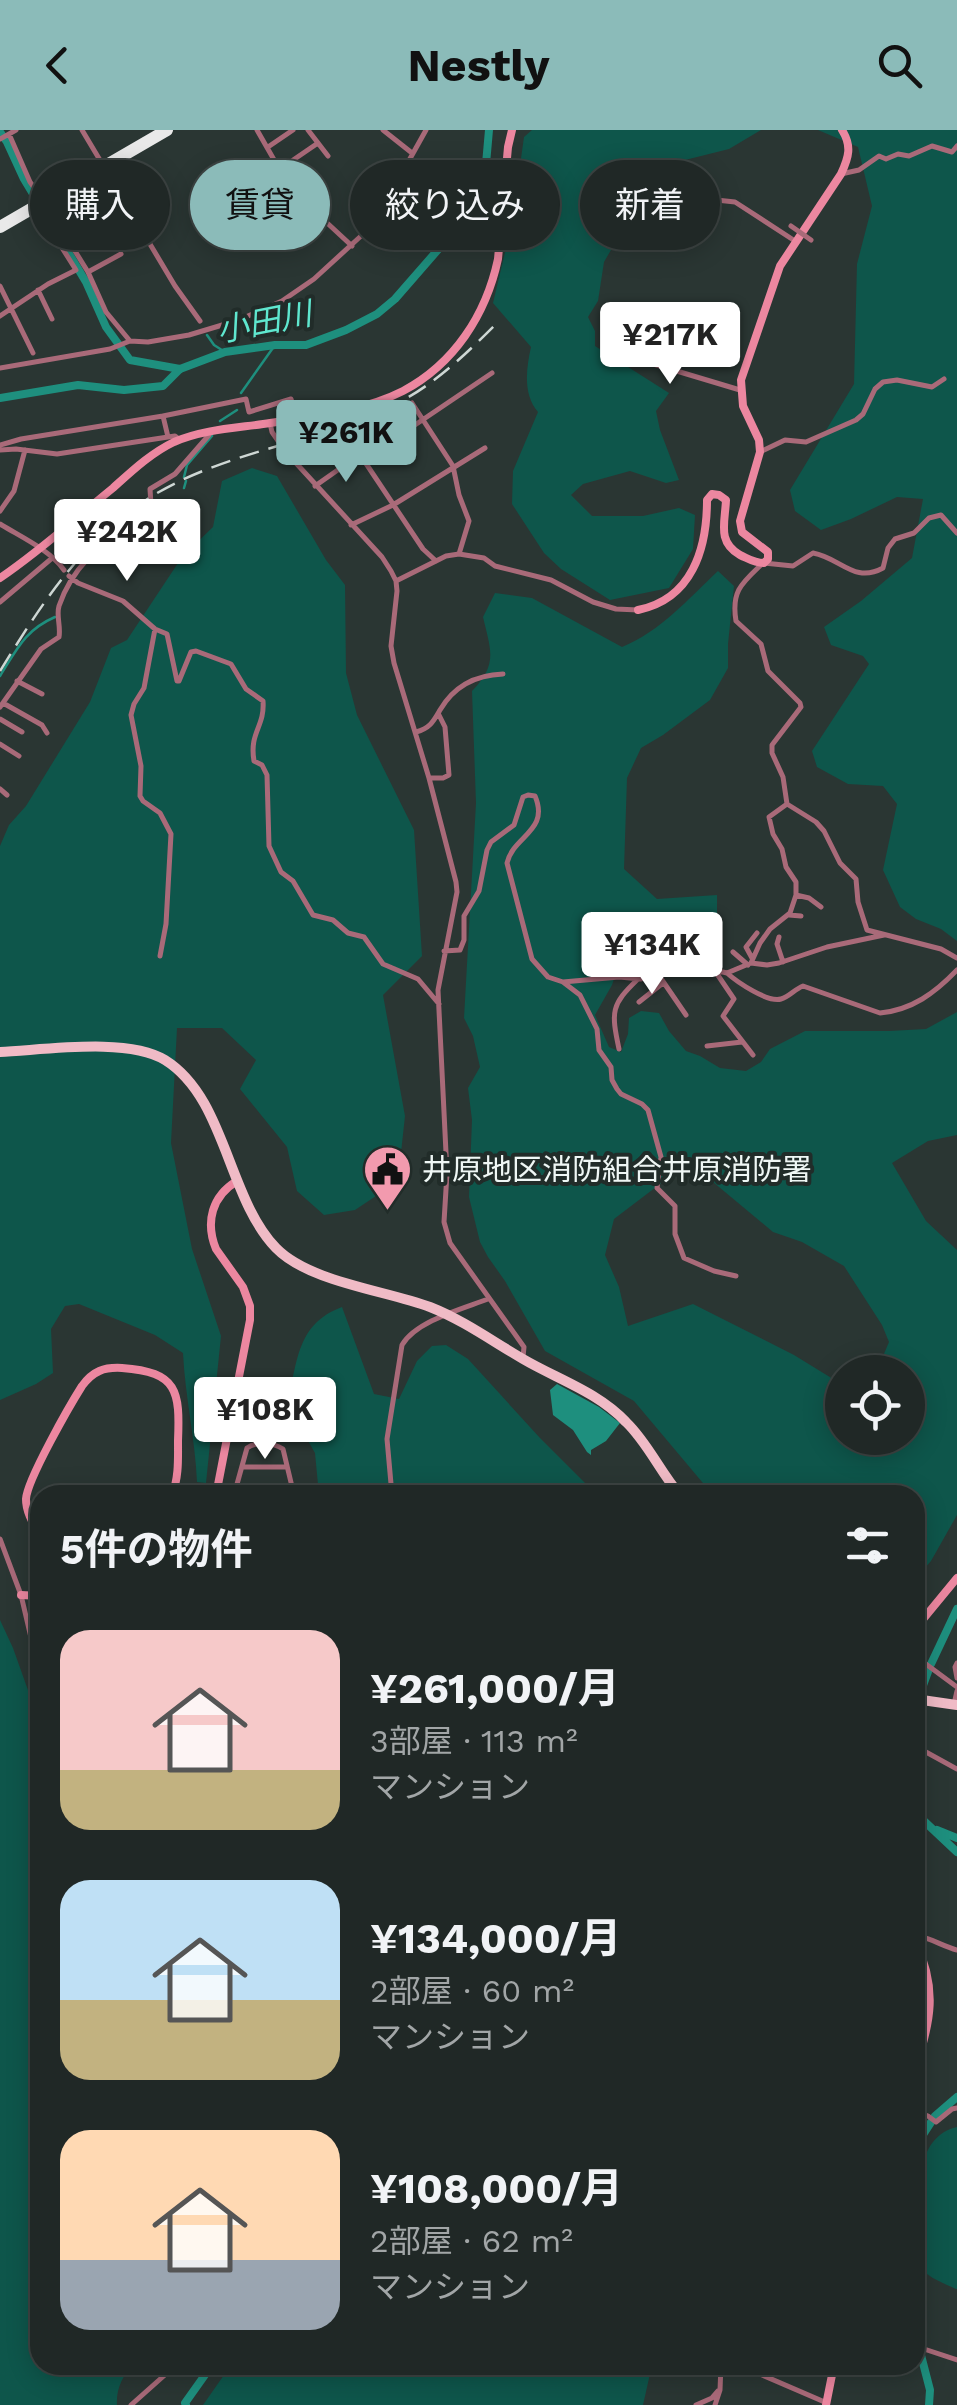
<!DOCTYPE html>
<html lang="ja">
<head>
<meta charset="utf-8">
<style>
	:root { --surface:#202826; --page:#2d3432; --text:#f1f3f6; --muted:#a2a6a7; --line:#3d4443; --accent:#8bbbb9 }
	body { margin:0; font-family:"Work Sans","Noto Sans JP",sans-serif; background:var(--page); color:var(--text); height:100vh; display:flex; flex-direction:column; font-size:38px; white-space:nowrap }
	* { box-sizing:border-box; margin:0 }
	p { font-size:32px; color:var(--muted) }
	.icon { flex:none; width:55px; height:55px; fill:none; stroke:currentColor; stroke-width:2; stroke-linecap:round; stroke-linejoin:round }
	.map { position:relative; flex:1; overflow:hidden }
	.sheet { position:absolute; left:30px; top:1355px; width:895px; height:890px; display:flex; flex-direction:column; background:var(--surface); border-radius:30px; box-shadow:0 5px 25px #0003,0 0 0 2px var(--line) }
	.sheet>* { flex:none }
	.top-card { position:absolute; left:30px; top:30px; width:898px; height:90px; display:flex; gap:20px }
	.fabs { position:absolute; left:825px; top:1225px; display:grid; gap:20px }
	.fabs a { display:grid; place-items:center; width:100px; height:100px; border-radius:50%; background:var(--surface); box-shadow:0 5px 25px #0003,0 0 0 2px var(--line); font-size:50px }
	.price { position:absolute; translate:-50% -85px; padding:0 22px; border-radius:10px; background:#fff; color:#222; font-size:32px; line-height:65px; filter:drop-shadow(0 2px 5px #0008) }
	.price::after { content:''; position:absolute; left:50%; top:60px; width:30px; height:22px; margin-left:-15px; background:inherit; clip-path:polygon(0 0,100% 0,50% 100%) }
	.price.on { background:var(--accent); color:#111 }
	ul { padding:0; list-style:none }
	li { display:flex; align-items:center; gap:30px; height:250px; padding:0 30px }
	li span { display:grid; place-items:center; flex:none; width:280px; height:200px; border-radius:30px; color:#555 }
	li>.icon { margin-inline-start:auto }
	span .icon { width:120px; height:120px; fill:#fffc; stroke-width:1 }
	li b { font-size:42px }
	h2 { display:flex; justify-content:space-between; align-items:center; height:120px; padding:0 30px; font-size:42px }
	.chip { padding:0 35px; border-radius:45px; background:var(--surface); box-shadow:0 5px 25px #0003,0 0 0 2px var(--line); font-size:35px; line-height:90px }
	.chip.on { background:var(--accent); color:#111 }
	header { display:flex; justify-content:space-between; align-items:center; height:130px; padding:0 30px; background:var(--accent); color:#111; font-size:45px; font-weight:700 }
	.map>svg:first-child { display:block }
	.green { fill:#0e564b; fill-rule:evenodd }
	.water { fill:#1e8f7e }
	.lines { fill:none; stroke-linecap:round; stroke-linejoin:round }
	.stream { stroke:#1e8f7e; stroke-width:2.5 }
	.river { stroke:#1e8f7e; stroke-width:8 }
	.street { stroke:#a96a79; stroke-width:5 }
	.secondary { stroke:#ec87a0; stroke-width:8 }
	.primary { stroke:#f0bbc6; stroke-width:10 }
	.highway { stroke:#e9e9e9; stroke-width:12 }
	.rail { stroke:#ced7d4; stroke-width:2.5; stroke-dasharray:20 10; stroke-linecap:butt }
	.street-bridge { stroke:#a96a79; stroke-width:5 }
	.labels { text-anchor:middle; stroke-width:8; stroke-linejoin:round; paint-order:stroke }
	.poi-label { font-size:30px; fill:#eff7f5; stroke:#212c29; text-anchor:start }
	.water-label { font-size:32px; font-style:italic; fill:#5fe7cf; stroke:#212c29 }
</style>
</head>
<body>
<header><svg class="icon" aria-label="back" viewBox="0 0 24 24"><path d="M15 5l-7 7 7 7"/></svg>Nestly<svg class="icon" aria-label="search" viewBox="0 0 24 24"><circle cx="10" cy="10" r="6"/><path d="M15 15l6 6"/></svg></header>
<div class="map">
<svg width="957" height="2275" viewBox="0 0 957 2275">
	<rect width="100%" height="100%" fill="#2a3633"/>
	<!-- green -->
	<path class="green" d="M532,0H761L729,19L669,34L633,82L604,132L598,171L588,187L595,201V216L669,263L656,281L660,300L679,350L666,353L630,341L583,354L571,365L592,386H643L679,378L695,385L693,419L669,458L610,470L561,439L544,423L512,374L513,341L538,282C523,265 526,239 531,217L493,173L512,93L524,7Z
		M818,0H957V811L941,799L916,789L900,777L883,740L897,674L883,656L848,654L817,637L812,621L869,534L863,526L831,515L824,497L861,471L912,428L923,369L897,367L851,389L821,400L795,381L790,360L854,254L857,134L872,76L858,17Z
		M252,338L277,346L326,430L345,455L346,543L357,585L414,700L422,826L383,865L405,986L400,1032L385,1060L355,1080L324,1085L297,1061L287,1017L240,959L256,930L222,898H177L171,1013L192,1119L221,1206L206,1353L197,1352C195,1308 185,1266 183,1223L155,1205L79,1174L65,1176L51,1199L53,1243L36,1254L0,1270V716L9,695L26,676L90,572L111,518L127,510L182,427L213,397L222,351Z
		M718,441L734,456L728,514V538L710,570L663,605L641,618L627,648L624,739L657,769L717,765V797L623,823L612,855L595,885L609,917L621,922L628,904L629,888L641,881L659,883L669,901L686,921L700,926L720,938L746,941L761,932L770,919L805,901H889L926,899L957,882V1005L928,1011L892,1033L926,1091L957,1120V1385L931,1431L915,1449V1365H713L634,1271L545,1221L505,1151L488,1127L480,1112L469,1067L472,990L468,958L480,937L473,906L464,888L476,673L472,561C498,534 491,521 483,487L495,463L532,468L622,517C661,501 688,469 718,441ZM689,1032L773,1102L802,1112L844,1136L882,1195L889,1212L878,1238L861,1242H908V1308H842V1247L833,1249L794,1225L693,1174L628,1196L619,1157L605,1125L614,1089Z
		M342,1177L374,1264L399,1269L417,1231L432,1216L446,1215L468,1229L540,1308L587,1355L611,1365H319L315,1323L287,1274C298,1232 296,1194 342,1177Z
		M0,1490L13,1518L40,1594V2235H135C122,2244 116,2260 117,2275H0Z
		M957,1997V2159H956C939,2151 919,2145 915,2125C913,2114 917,2103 918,2092C920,2059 915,2007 957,1997Z
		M231,2235H652L643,2275H203Z"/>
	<!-- water -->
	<path class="water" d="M557,1254L599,1277L620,1293L606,1311L591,1320V1325L587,1322L573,1300L553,1285L550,1260Z"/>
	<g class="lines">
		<!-- stream -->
		<path class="stream" d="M110,41L132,79
			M207,205L214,215L225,222
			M241,263L275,215
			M220,291L237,280
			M184,347L187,335L212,306
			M184,358L186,351
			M0,546C17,519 25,500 55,487"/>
		<!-- river -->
		<path class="river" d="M0,2L7,12L24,49L86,152L106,197L130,230L180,239
			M0,268L78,255L124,260L163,256L180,239L225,222L275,215H306L346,200L377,184L395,169L483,68L489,0
			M931,1534L957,1479
			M915,1577L929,1539
			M915,1678L924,1691L957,1722
			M937,1700L957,1708
			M915,2017L935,1986L957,1967
			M915,2202L930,2260L929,2275
			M186,2275L185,2273L212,2235"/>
		<!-- street -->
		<path class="street" d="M82,0L175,156L200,191
			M257,0L277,35L311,78L352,116
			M308,0L328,26
			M383,0L412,23
			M9,4L30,52L44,71L88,142L106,182L130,211
			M0,9L16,0
			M268,17L293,0
			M280,39L318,13
			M841,44L859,40L879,26L886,29L898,24L909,26L932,16L952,22L957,16
			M627,59L662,53L707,69L735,72L795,111
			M88,142L121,124
			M0,156L33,223
			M38,160L52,189
			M0,186L48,154L76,140L37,78
			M606,224L640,230L740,260
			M0,238L110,219L130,211L148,212L189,205L239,190L282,171L314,149L361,106L383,77L426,0
			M412,273L453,336L459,365L469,391L459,424
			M163,286L246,269L249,282L291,269L295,282
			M270,293L272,302L285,321L382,427L391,441L396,451L397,461L391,516L394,533L429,648L456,752L457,762L438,860L447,1043L444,1092L450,1113L524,1217L523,1227
			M343,299L423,419L436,431
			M0,315L21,309L163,286L168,307
			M0,320L16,319L57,324L168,307L175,306L180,310
			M760,322L785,310L806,312L856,290L863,284L875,259L883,252L897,250L932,257L944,249
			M363,330L492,243
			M315,356L359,325
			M0,381L14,361L25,320
			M0,394C21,407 50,420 64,440
			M351,395L393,375L485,318
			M99,415L133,429
			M764,433L793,436L813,423C841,428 854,454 883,438L888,418L895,409L914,403L929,388L941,385L957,403
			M762,434C742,453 731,461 736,491L761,514L768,541L800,573L801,577L772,615V623L783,647L787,674
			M69,446L78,453L123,471L155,499L167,504L177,551H179L191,522L196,521L231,534L246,559L263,571C265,597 249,602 254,631L262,635L267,645L269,716L281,742L293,751L313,785L333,790L348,803L364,807L383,834L418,849L439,874
			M396,451L446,426L459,424L484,428L495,436L551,450L593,472L616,479L638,480
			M0,472L51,429
			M155,499L144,558L134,574L131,585L141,636L140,666L143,671L160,683L171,704L166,794L160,826
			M17,551L42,564
			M3,573L42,595L47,603
			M0,577L41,519L59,507C61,496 56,486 59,476C75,428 115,405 151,375L150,359L175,344L209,305L208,301
			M0,589L22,602
			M416,602C430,598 433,592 440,580C454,556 476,545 503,544
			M0,614L19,626
			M429,648H443L449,645L445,597L439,585
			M0,659L7,665
			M787,674L816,692L824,701L840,733L856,749L858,772L867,800L941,819L957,828
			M796,765L809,768L821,777
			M789,785L801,786
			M779,807L777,814L783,832
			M444,821L460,820L464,810V786L479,761L487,720L491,712L514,695L523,667L528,665L535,666C550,701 513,706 507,733L532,829L548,847L563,852L580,865L597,899L599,920L611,937L612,950L617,959L621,964L642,974L648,980L661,1027L657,1058L675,1076V1104L684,1128L714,1141L736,1146
			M733,822L748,835
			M647,828L686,885
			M752,828L746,817L757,803
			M751,833L760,813L770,799L790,783L796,765V752L786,737L782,719L773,704L769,687L787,674
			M715,841L734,869L723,886L753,925
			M727,843C737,852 768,873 781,869C789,867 795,859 803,856L880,883C912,880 935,863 957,840
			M563,852L619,847L641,849L671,836L692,835L727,843L751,833L767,835L779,833L827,817L884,805
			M639,872L663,853
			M707,916L742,912
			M619,919C611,881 611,875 638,849
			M243,1337H287
			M235,1363L292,1364
			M234,1365L247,1318C256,1311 274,1313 283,1319L294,1365
			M392,1365L387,1309L402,1215C416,1191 462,1179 488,1169
			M0,1409L21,1465L40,1546
			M40,1496V1506
			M915,1526L957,1557
			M957,1533L955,1537L957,1548
			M954,1574L957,1561
			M915,1616L957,1639
			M915,1805C931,1808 942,1816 957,1820
			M915,1981L928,1986L936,1992L952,1979L957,1978
			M915,2216L957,2230
			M739,2235L827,2273
			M131,2275L176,2235
			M696,2275L712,2268L718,2261
			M715,2275L720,2260L721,2235"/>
		<!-- secondary -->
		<path class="secondary" d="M0,448C40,421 76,388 113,358C132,341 151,323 174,312C204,299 238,298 270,293C314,286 364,281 403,261C454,234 486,185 498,129L508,17L512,0
			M638,480C692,469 707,419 707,370L712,364L719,365L726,370C725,393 717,412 740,425C749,429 754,433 764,433L768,429V422L742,402L740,391L760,322L759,310L743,276L741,250L780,136L841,44C849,27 852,16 842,0
			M216,1365L250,1190V1176L243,1157L216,1119C205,1092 212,1066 237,1051
			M40,1406C34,1395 26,1383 26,1369C27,1350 70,1275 82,1256C93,1241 104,1237 122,1238C178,1242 180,1261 178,1311C178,1329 179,1347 172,1365
			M21,1465L40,1466
			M915,1499L957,1448
			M915,1811C938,1858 931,1892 915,1939
			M826,2275L834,2235"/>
		<!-- primary -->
		<path class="primary" d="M0,922C44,920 128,907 165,930C226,968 227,1067 276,1118C309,1152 384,1160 430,1177C463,1190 492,1211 523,1229C557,1249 598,1262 626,1292C648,1313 660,1342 680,1365
			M915,1569L957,1575"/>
		<!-- highway -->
		<path class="highway" d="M0,97L167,0"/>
		<!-- rail -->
		<path class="rail" d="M0,541C41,475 81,411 149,368C222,322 314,313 392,276C435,255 467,223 500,190"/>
		<!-- street-bridge -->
		<path class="street-bridge" d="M791,96L811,110"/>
	</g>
	<!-- icons -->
	<defs>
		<symbol id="civic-pin" viewBox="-11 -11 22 30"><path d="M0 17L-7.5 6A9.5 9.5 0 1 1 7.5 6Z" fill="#f29aae" stroke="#212c29"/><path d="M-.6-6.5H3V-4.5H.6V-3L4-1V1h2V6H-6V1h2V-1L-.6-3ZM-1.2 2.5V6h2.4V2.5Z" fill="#111"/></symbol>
	</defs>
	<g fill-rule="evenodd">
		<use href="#civic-pin" x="360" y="1012" width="55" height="75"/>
	</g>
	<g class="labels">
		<!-- poi labels -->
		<g class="poi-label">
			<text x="422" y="1050">井原地区消防組合井原消防署</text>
		</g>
		<!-- water labels -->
		<g class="water-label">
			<text transform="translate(264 192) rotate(-11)" y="11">小田川</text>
		</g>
	</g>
</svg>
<div class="fabs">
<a><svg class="icon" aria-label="locate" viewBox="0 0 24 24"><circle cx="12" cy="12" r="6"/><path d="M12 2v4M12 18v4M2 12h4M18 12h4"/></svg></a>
</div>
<b class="price" style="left:670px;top:257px">¥217K</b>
<b class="price on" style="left:346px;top:355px">¥261K</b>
<b class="price" style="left:127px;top:454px">¥242K</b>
<b class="price" style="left:652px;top:867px">¥134K</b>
<b class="price" style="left:265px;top:1332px">¥108K</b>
<div class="top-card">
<a class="chip">購入</a>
<a class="chip on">賃貸</a>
<a class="chip">絞り込み</a>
<a class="chip">新着</a>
</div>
<section class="sheet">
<h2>5件の物件<svg class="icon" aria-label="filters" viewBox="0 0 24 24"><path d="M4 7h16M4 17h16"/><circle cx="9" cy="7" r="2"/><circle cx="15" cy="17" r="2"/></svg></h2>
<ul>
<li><span style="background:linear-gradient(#f6c9c9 70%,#c2b280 0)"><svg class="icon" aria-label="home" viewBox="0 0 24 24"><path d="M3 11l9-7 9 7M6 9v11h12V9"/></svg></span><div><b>¥261,000/月</b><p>3部屋 · 113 m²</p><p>マンション</p></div></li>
<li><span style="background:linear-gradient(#bfe0f5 60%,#c2b280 0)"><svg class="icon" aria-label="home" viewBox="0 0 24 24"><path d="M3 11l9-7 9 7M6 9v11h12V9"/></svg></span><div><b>¥134,000/月</b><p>2部屋 · 60 m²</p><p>マンション</p></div></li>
<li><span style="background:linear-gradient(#ffd9b3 65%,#9aa5b1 0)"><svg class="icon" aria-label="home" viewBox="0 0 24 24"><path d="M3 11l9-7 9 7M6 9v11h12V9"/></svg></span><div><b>¥108,000/月</b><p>2部屋 · 62 m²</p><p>マンション</p></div></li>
</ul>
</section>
</div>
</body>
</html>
